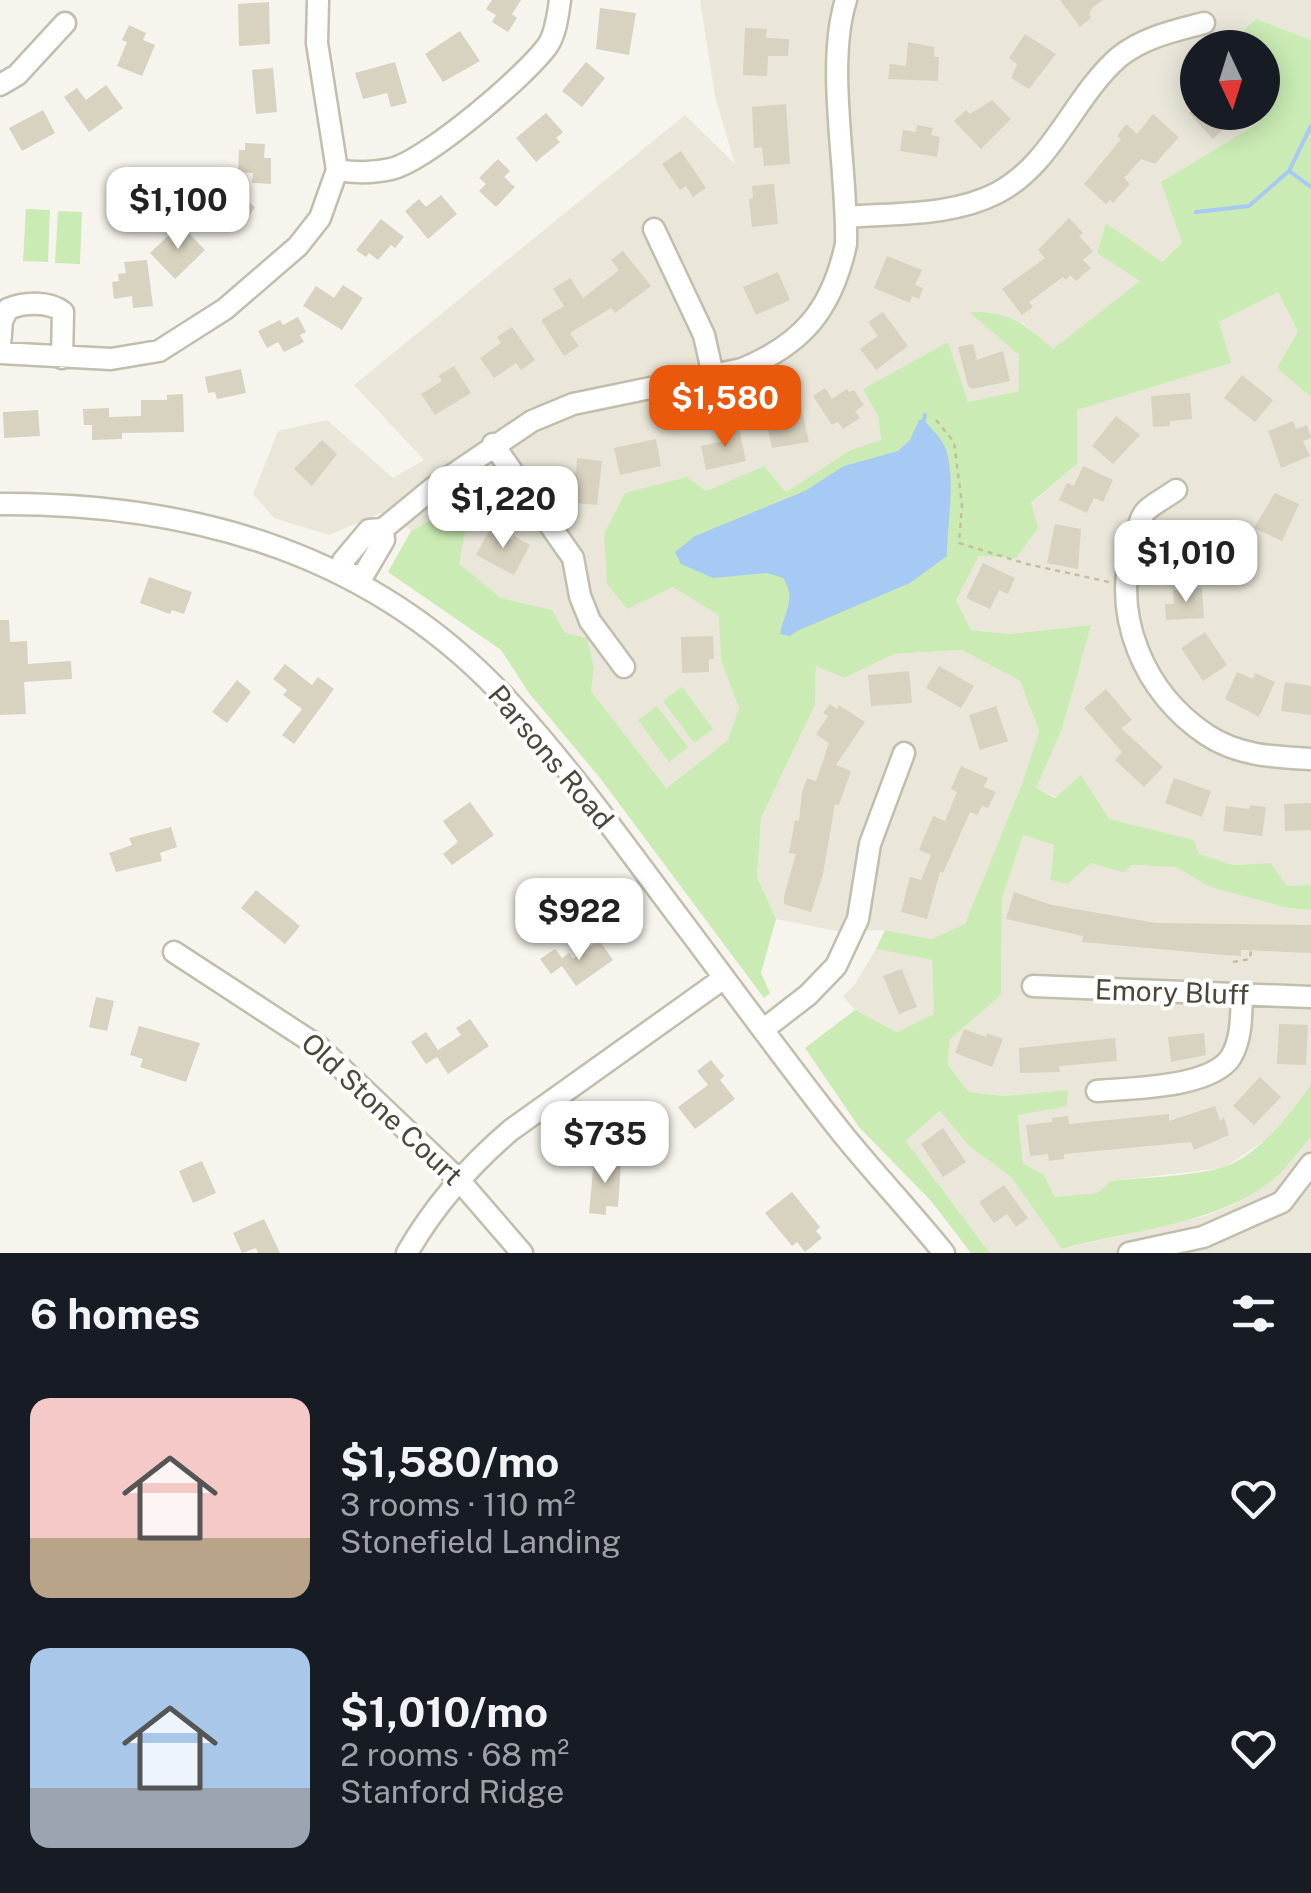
<!DOCTYPE html>
<html lang="en">
<head>
<meta charset="utf-8">
<style>
	:root { --surface:#171b24; --page:#242831; --text:#f1f3f6; --muted:#9ea1a6; --accent:#ea580c }
	body { margin:0; font-family:"Public Sans",sans-serif; background:var(--page); color:var(--text); height:100vh; display:flex; flex-direction:column; font-size:38px; white-space:nowrap }
	* { box-sizing:border-box; margin:0 }
	p { font-size:32px; color:var(--muted) }
	.icon { flex:none; width:55px; height:55px; fill:none; stroke:currentColor; stroke-width:2; stroke-linecap:round; stroke-linejoin:round }
	.map { position:relative; height:1253px; overflow:hidden }
	.sheet { display:flex; flex-direction:column; background:var(--surface); flex:1 }
	.sheet>* { flex:none }
	.needle { width:65px; rotate:176deg }
	.tools { position:absolute; left:1180px; top:30px; display:grid; gap:20px }
	.tools a { display:grid; place-items:center; width:100px; height:100px; border-radius:50%; background:var(--surface); box-shadow:0 5px 25px #0003; font-size:50px }
	.price { position:absolute; translate:-50% -85px; padding:0 22px; border-radius:20px; background:#fff; color:#222; font-size:32px; line-height:65px; filter:drop-shadow(0 2px 5px #0008) }
	.price::after { content:''; position:absolute; left:50%; top:60px; width:30px; height:22px; margin-left:-15px; background:inherit; clip-path:polygon(0 0,100% 0,50% 100%) }
	.price.on { background:var(--accent); color:#fff }
	ul { padding:0; list-style:none }
	li { display:flex; align-items:center; gap:30px; height:250px; padding:0 30px }
	li span { display:grid; place-items:center; flex:none; width:280px; height:200px; border-radius:20px; color:#555 }
	li>.icon { margin-inline-start:auto }
	span .icon { width:120px; height:120px; fill:#fffc; stroke-width:1 }
	li b { font-size:42px }
	h2 { display:flex; justify-content:space-between; align-items:center; height:120px; padding:0 30px; font-size:42px }
	.map>svg:first-child { display:block }
	.residential { fill:#eae7da }
	.green { fill:#caebb4 }
	.water { fill:#a7caf4 }
	.lines { fill:none; stroke-linecap:round; stroke-linejoin:round }
	.stream { stroke:#a7caf4; stroke-width:4 }
	.building { fill:#d8d2c0 }
	.minor-casing { stroke:#c2bead; stroke-width:25 }
	.path { stroke:#c5bd9e; stroke-width:2.5; stroke-dasharray:5 5; stroke-linecap:butt }
	.minor { stroke:#fff; stroke-width:20 }
	.labels { text-anchor:middle; stroke-width:8; stroke-linejoin:round; paint-order:stroke }
	.street-label { font-size:28px; fill:#4b4739; stroke:#fff }
</style>
</head>
<body>
<div class="map">
<svg width="1311" height="1253" viewBox="0 0 1311 1253">
	<rect width="100%" height="100%" fill="#f6f4ec"/>
	<!-- residential -->
	<path class="residential" d="M700,0H1311V40L1256,19L1225,47L1198,48V112L1255,113L1260,122L1161,182L1183,243L1161,262L1107,224L1141,281L1053,350L1023,323L971,313L1019,355V391L968,402L947,342L878,416L881,440L850,450L786,492L764,466L706,491L673,586L720,615L721,661L739,708L728,740L665,788L591,691L594,668L565,633L551,610L501,598L458,564L465,527L458,505L411,531L386,511L329,535L274,518L253,494L278,431L327,420L393,478L424,460L354,385L685,115L735,164L715,96Z
		M1278,291L1298,331L1278,368L1311,397V885L1287,886L1271,863L1233,865L1199,854L1193,840L1108,819L1035,788L1062,729L1090,625L1009,634L971,630L956,600L979,556L1031,504L1077,464V410L1230,363L1219,322Z
		M962,650L1020,681L1039,731L1022,784L965,925L931,939L885,930L837,931L776,919L757,877L761,818L815,705L816,666L844,678L894,654Z
		M1023,835L1054,845L1050,879L1068,883L1091,863L1124,873L1132,865L1177,867L1210,887L1287,908L1311,910V1084L1298,1104L1268,1138L1224,1168L1111,1181L1097,1193L1055,1197L1044,1175L1023,1163L1018,1114L1066,1106L1067,1091L1004,1096L969,1092L948,1065L949,1040L1001,995L1002,899Z
		M876,949L932,960L935,1014L897,1032L855,1010L843,996L855,984Z
		M941,1111L970,1147L1010,1176L1062,1249L1205,1216L1235,1204L1275,1178L1311,1137V1253H990L906,1141Z"/>
	<!-- green -->
	<path class="green" d="M1256,19L1311,40V397L1277,368L1298,331L1278,292L1219,322L1231,363L1077,410V464L1031,503L1038,528L1016,558L979,556L956,600L971,630L1009,634L1091,625L1062,729L1036,788L1055,798L1081,775L1109,819L1194,840L1199,854L1233,865L1271,863L1287,886L1311,885V910L1287,908L1210,887L1176,867L1132,865L1124,873L1091,863L1068,884L1050,880L1054,845L1023,835L1002,899L1001,995L949,1040L948,1065L969,1092L1004,1096L1068,1090L1067,1106L1018,1115L1023,1163L1044,1175L1055,1197L1097,1193L1111,1181C1147,1177 1186,1177 1221,1168C1254,1160 1293,1112 1311,1084V1137C1299,1150 1288,1167 1275,1178C1222,1224 1129,1230 1062,1249L1010,1176L970,1147L940,1111L906,1141L990,1253H971L931,1201L859,1127L805,1048L855,1010L897,1032L934,1014L932,960L876,949L885,930L931,939L965,924L1022,784L1039,731L1020,681L962,650L894,654L844,678L816,666L815,705L761,818L757,877L776,919L761,973L770,993L764,998L600,778L529,693L501,650L388,572L411,531L458,505L501,501L510,523L466,527L459,564L501,598L552,610L565,633L587,638L594,668L591,691L666,788L728,740L739,708L721,661L719,615L673,587L627,609L607,584L604,534L625,493L687,477L706,491L764,466L786,492L850,450L881,440L878,416L863,389L948,342L968,402L1019,391V355L969,312C1010,311 1024,323 1053,349L1140,281L1097,253L1106,223L1162,262L1182,243L1161,182L1260,122L1255,113L1262,112V48L1225,47Z
		M26,209L50,210L48,262L23,261Z
		M58,211L82,212L80,264L55,263Z
		M682,687L713,729L694,743L663,701Z
		M657,706L688,747L669,762L638,720Z"/>
	<!-- water -->
	<path class="water" d="M919,420H924C930,428 940,436 944,445C957,473 947,524 947,556L910,583L797,631L790,636L780,634C784,612 797,599 783,578L767,573L713,578L681,564L675,552L695,536L805,491L844,466L898,451L910,440Z"/>
	<g class="lines">
		<!-- stream -->
		<path class="stream" d="M1289,171L1311,187
			M1196,212L1249,206L1289,171L1311,126
			M924,420L925,415"/>
	</g>
	<!-- building -->
	<path class="building" d="M492,0H521L512,14L517,18L508,32L492,22L496,15L486,9Z
		M1060,0H1103L1093,7L1089,14L1091,18L1080,27Z
		M269,2L270,44L239,46L238,4Z
		M600,8L636,13L629,55L596,49Z
		M129,25L146,33L143,40L155,45L142,76L117,66L127,42L122,40Z
		M745,28L767,29L766,38L789,39L788,56H768L767,76L743,75Z
		M460,31L480,61L443,82L425,54Z
		M1025,34L1056,54L1029,89L1011,78L1017,64L1009,58Z
		M908,42L934,47V57H939L938,81L888,79L890,64L906,66Z
		M395,62L407,103L391,107L387,93L363,99L355,73Z
		M586,62L605,78L582,107L562,91Z
		M273,68L277,112L256,114L252,70Z
		M106,85L123,108L89,132L64,97L77,88L86,100Z
		M992,100L1011,119L981,149L954,121L966,110L970,114Z
		M786,104L790,164L764,166L762,147L754,148L752,107Z
		M43,110L55,133L22,151L9,128Z
		M1188,112H1231L1221,121L1226,126L1213,139Z
		M546,113L563,132L556,138L560,142L536,162L516,138Z
		M1153,114L1179,137L1155,164L1141,159L1124,178L1130,184L1113,203L1110,200L1106,204L1084,184L1121,139L1117,136L1126,124L1137,134Z
		M917,125L933,128L931,135L940,137L937,157L900,151L903,130L916,132Z
		M245,143L265,144L264,158H271V184L252,183L253,173L238,172L239,150H245Z
		M681,151L706,188L693,197L686,186L680,190L662,164Z
		M498,159L510,171L504,177L515,187L496,207L479,191L486,184L479,178Z
		M221,182L255,207L246,220L233,211L219,231L197,215Z
		M774,184L778,224L752,227L749,199L753,198L752,186Z
		M441,195L457,214L428,239L405,211L419,199L426,207Z
		M1069,218L1083,233L1079,236L1093,251L1083,260L1091,268L1076,281L1070,275L1066,280L1063,277L1029,302L1033,307L1022,315L1002,289L1045,258L1038,250Z
		M381,219L404,237L395,248L391,245L378,260L369,253L366,257L356,250Z
		M183,227L205,250L175,279L150,253L173,231L176,234Z
		M623,251L651,286L615,313L611,308L570,333L579,346L564,356L541,320L564,306L553,289L570,278L583,298L619,270L611,260Z
		M887,256L922,270L915,285L923,288L919,299L912,296L910,303L874,288Z
		M147,260L153,306L133,308L132,296L114,299L112,282L119,281L118,274L126,273L124,262Z
		M778,272L790,300L756,315L743,287Z
		M343,285L363,298L342,330L303,306L316,286L334,298Z
		M883,312L908,346L876,370L860,349L878,336L868,322Z
		M298,317L306,332L300,335L304,342L284,352L278,342L267,348L258,331L280,320L283,325Z
		M512,327L535,360L521,370L516,363L494,378L480,358L501,343L497,337Z
		M973,344L977,360L1003,351L1010,381L972,389L968,386L958,347Z
		M454,366L471,393L435,415L421,394L442,381L438,376Z
		M241,369L246,393L217,399L215,392L208,393L205,377Z
		M1242,375L1273,400L1255,422L1224,398Z
		M825,388L832,399L847,389L849,392L854,390L864,405L855,411L860,418L843,429L838,422L832,425L813,396Z
		M1190,393L1192,419L1170,421V426L1153,427L1151,396Z
		M183,394L184,432L122,433V439L92,440V425H84L83,409L109,408V417L141,416V400H167V395Z
		M801,407L809,442L772,448L766,420L788,415L787,410Z
		M38,410L40,436L4,438L3,412Z
		M1116,416L1140,435L1113,464L1092,446Z
		M1293,421L1296,429L1307,425L1311,438L1303,441L1310,456L1281,468L1268,431Z
		M738,424L746,461L706,470L701,446L725,441L722,427Z
		M656,439L661,466L620,475L614,448Z
		M322,440L337,454L312,486L294,469Z
		M577,458L602,461L597,505L566,502L569,472L576,473Z
		M1083,466L1113,480L1103,502L1094,498L1087,513L1059,500L1067,483L1074,486Z
		M1275,493L1299,504L1282,541L1254,528Z
		M1055,524L1081,529L1078,569L1047,563Z
		M490,529L512,540L514,536L530,545L514,575L476,555Z
		M1218,530L1237,544V549L1217,577L1194,561Z
		M983,563L1015,578L1008,594L999,590L990,609L966,598Z
		M149,577L192,592L184,614L172,610L170,614L140,603Z
		M1202,588L1204,618L1166,620L1165,604H1174L1173,590Z
		M0,620H9L10,642L27,641L28,664L71,661L72,679L24,682L26,714L0,715Z
		M1205,632L1227,665L1203,681L1181,648Z
		M713,636L714,659H709V672L682,673L681,637Z
		M285,664L312,685L318,677L334,689L294,744L282,735L302,709L283,695L287,690L273,679Z
		M939,666L974,686L961,708L926,688Z
		M909,671L912,703L871,706L868,675Z
		M1237,672L1253,679L1255,673L1275,682L1259,717L1225,699Z
		M237,680L251,692L227,723L212,712Z
		M1285,682L1311,686V715L1281,711Z
		M1106,689L1132,720L1121,728L1163,767L1144,787L1115,760L1122,752L1084,708Z
		M830,704L837,709L839,705L865,722L836,765L851,771L839,805L835,804L823,874L811,912L784,904V896L796,854L789,853L795,820L799,821L802,792L807,778L816,781L829,743L816,734L828,716L823,713Z
		M996,706L1008,741L980,750L969,715Z
		M961,766L988,778L984,787L996,792L988,808L982,806L977,815L970,812L943,873L940,872L927,919L901,912L910,877L921,880L931,855L919,850L933,816L945,821L957,792L951,789Z
		M1174,778L1211,791L1202,817L1165,803Z
		M470,802L494,835L452,865L443,854L458,842L443,821Z
		M1311,803V830L1285,831L1284,804Z
		M1250,805L1266,807L1262,836L1223,831L1226,806L1249,809Z
		M171,827L177,847L160,853L162,861L116,872L109,853L132,845L129,838Z
		M256,890L300,926L285,944L241,908Z
		M1014,892L1052,905L1156,923L1311,925V953L1241,950V956L1224,955L1082,942L1083,936L1006,919Z
		M599,940L613,960L576,986L562,966L551,974L540,959L555,949L562,958L569,953L573,959Z
		M902,969L917,1007L899,1014L883,976Z
		M96,997L114,1001L107,1031L89,1027Z
		M470,1019L489,1046L448,1074L437,1057L426,1064L411,1042L426,1032L438,1050L461,1035L456,1028Z
		M1279,1024L1308,1025L1306,1065L1277,1064Z
		M139,1026L200,1043L186,1082L140,1067L143,1059L130,1055Z
		M964,1029L986,1037L987,1033L1003,1039L992,1067L955,1053Z
		M1204,1033L1206,1055L1171,1062L1168,1037Z
		M1115,1038L1117,1061L1059,1066L1060,1072L1020,1073L1019,1048Z
		M711,1060L724,1076L720,1080L735,1099L695,1129L678,1107L708,1085L697,1071Z
		M1260,1077L1281,1097L1254,1125L1233,1106Z
		M1215,1106L1220,1121L1224,1117L1229,1135L1194,1150L1191,1142L1064,1154V1159L1049,1161L1048,1154L1030,1156L1026,1125L1052,1122V1118L1068,1116L1069,1124L1169,1114V1121Z
		M943,1128L966,1162L943,1177L921,1144Z
		M594,1160L621,1162L618,1207L606,1206V1215L589,1213Z
		M202,1161L216,1193L193,1203L179,1171Z
		M1004,1185L1028,1218L1016,1227L1007,1214L994,1223L979,1202Z
		M792,1192L820,1227L816,1231L822,1238L805,1252L797,1242L792,1246L765,1213Z
		M264,1219L280,1253H258L256,1248L242,1253L233,1233Z"/>
	<g class="lines">
		<defs>
			<path id="minor" d="M0,85L17,75L65,23
				M337,170C355,173 373,173 391,169C426,161 527,75 548,45C556,33 558,14 560,0
				M847,217C896,213 953,216 997,193C1053,164 1073,97 1119,57C1144,37 1174,31 1204,23
				M654,229L704,335L713,375
				M0,346L2,321L8,309C24,302 49,301 63,312L62,358
				M0,353L111,359L159,351L225,309L298,246L320,218L337,170L317,43L318,0
				M493,444L573,558L580,596L590,621L624,667
				M1176,490C1167,497 1152,504 1145,512C1139,519 1137,533 1134,541C1110,615 1144,693 1207,735C1239,756 1274,757 1311,759
				M0,504C197,503 377,555 512,705C577,776 632,856 690,932C740,999 789,1066 841,1132C874,1173 911,1212 944,1253
				M346,576L343,561L369,530L383,529L433,488L532,421L573,404L742,369C803,344 832,309 846,244C848,172 825,66 846,0
				M346,576L364,574L384,540L383,529
				M174,952L318,1046L459,1180L522,1253
				M1033,986L1311,997
				M764,1029L808,995L836,966L858,919L870,844L904,753
				M1097,1091C1131,1088 1211,1088 1231,1057C1242,1038 1241,1016 1242,995
				M407,1253C434,1206 470,1165 511,1130L724,978
				M1129,1253L1203,1237L1282,1202L1311,1164"/>
		</defs>
		<!-- minor casing -->
		<use href="#minor" class="minor-casing"/>
		<!-- path -->
		<path class="path" d="M936,420L954,442L962,505L959,543L1027,564L1109,582
			M1233,962L1250,959L1251,950"/>
		<!-- minor -->
		<use href="#minor" class="minor"/>
	</g>
	<g class="labels">
		<!-- street labels -->
		<g class="street-label">
			<text transform="translate(551 757) rotate(50)" y="10">Parsons Road</text>
			<text transform="translate(1172 992) rotate(2)" y="10">Emory Bluff</text>
			<text transform="translate(382 1109) rotate(43)" y="10">Old Stone Court</text>
		</g>
	</g>
</svg>
<div class="tools">
<a><svg class="needle" viewBox="-14 -14 28 28"><path d="M0-13l5 13h-10z" fill="#e53935"/><path d="M0 13l5-13h-10z" fill="#9ea1a6"/></svg></a>
</div>
<b class="price" style="left:178px;top:252px">$1,100</b>
<b class="price on" style="left:725px;top:450px">$1,580</b>
<b class="price" style="left:503px;top:551px">$1,220</b>
<b class="price" style="left:1186px;top:605px">$1,010</b>
<b class="price" style="left:579px;top:963px">$922</b>
<b class="price" style="left:605px;top:1186px">$735</b>
</div>
<section class="sheet">
<h2>6 homes<svg class="icon" aria-label="filters" viewBox="0 0 24 24"><path d="M4 7h16M4 17h16"/><circle cx="9" cy="7" r="2"/><circle cx="15" cy="17" r="2"/></svg></h2>
<ul>
<li><span style="background:linear-gradient(#f6c9c9 70%,#b9a48a 0)"><svg class="icon" aria-label="home" viewBox="0 0 24 24"><path d="M3 11l9-7 9 7M6 9v11h12V9"/></svg></span><div><b>$1,580/mo</b><p>3 rooms · 110 m²</p><p>Stonefield Landing</p></div><svg class="icon" aria-label="heart" viewBox="0 0 24 24"><path d="M12 20l-8-8c-3-5 5-10 8-4 3-6 11-1 8 4z"/></svg></li>
<li><span style="background:linear-gradient(#a9c7e8 70%,#9aa5b1 0)"><svg class="icon" aria-label="home" viewBox="0 0 24 24"><path d="M3 11l9-7 9 7M6 9v11h12V9"/></svg></span><div><b>$1,010/mo</b><p>2 rooms · 68 m²</p><p>Stanford Ridge</p></div><svg class="icon" aria-label="heart" viewBox="0 0 24 24"><path d="M12 20l-8-8c-3-5 5-10 8-4 3-6 11-1 8 4z"/></svg></li>
</ul>
</section>
</body>
</html>
